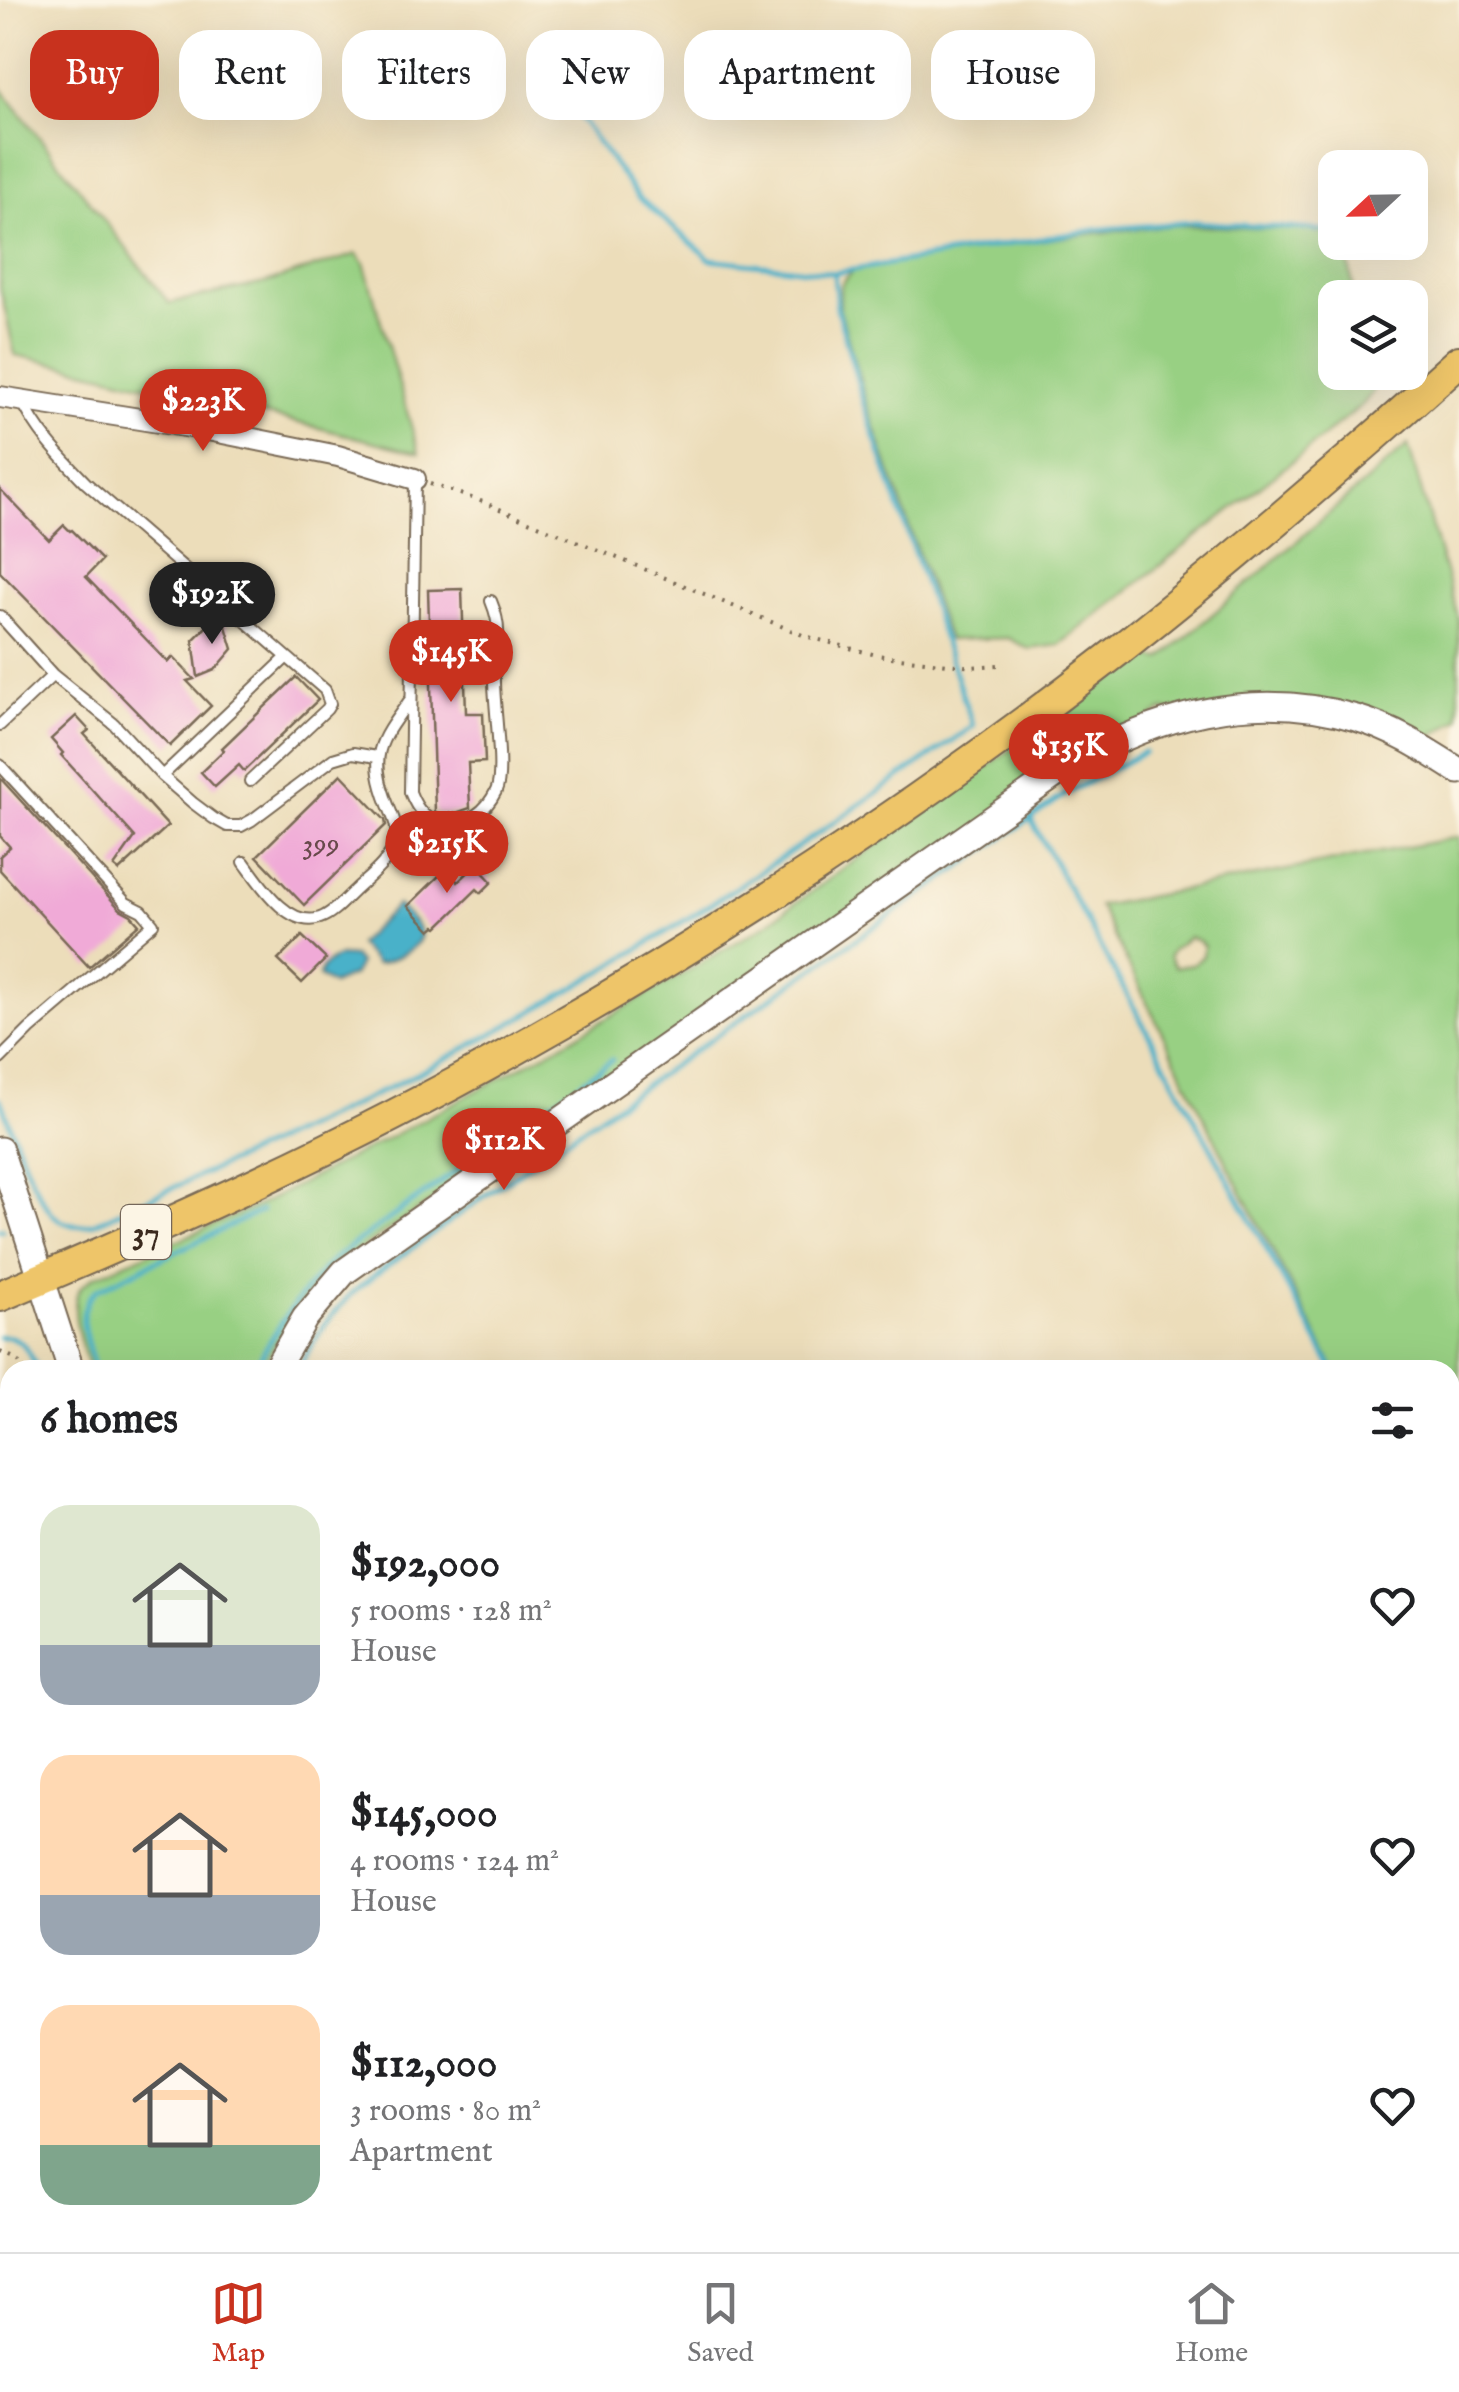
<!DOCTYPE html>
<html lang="en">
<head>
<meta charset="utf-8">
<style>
	:root { --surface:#fff; --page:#f2f2f2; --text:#202124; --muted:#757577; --line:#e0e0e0; --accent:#c8321e }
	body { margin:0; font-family:"IM FELL English",serif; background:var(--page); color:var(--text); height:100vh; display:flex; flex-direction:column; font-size:38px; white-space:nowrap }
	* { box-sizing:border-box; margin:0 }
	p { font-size:32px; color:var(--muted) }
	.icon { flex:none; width:55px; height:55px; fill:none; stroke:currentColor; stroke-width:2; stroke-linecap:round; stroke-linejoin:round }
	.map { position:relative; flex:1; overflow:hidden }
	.drawer { position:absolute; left:0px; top:1360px; width:1460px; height:892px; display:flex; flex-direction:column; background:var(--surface); border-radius:30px 30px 0 0; box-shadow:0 10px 40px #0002 }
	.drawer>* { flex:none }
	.top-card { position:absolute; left:30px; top:30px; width:1400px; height:90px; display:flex; gap:20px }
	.needle { width:65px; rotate:248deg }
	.tools { position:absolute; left:1318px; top:150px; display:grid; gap:20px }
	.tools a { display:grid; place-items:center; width:110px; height:110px; border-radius:20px; background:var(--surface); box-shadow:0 10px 40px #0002; font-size:50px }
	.price { position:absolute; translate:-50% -85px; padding:0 22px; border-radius:35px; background:var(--accent); color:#fff; font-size:32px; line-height:65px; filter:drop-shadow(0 2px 5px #0008) }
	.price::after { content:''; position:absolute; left:50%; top:60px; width:30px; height:22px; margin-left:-15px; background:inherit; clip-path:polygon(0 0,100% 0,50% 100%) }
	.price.on { background:#222; color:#fff }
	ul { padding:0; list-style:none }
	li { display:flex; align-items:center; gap:30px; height:250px; padding:0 40px }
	li span { display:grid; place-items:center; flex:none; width:280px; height:200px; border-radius:30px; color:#555 }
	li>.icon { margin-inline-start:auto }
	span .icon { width:120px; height:120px; fill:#fffc; stroke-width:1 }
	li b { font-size:42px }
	h2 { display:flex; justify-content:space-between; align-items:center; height:120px; padding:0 40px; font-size:42px }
	.pill { padding:0 35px; border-radius:30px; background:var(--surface); box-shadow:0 10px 40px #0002; font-size:35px; line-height:90px }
	.pill.on { background:var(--accent); color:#fff }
	.menu { display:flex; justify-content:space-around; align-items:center; height:140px; border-top:2px solid var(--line); background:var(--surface); font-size:28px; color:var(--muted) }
	.menu a { display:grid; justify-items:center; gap:5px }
	.menu .on { color:var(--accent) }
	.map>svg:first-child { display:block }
	.green { fill:#98d083; stroke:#6a7d50; stroke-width:2.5; fill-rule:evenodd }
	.water { fill:#4ab1c9; stroke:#426e74; stroke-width:2.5 }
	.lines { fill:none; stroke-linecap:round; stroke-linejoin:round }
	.stream { stroke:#4ab1c9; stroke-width:5 }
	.building { fill:#f0aad7 }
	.service-casing { stroke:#796955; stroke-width:14 }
	.minor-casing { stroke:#796955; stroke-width:24 }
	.tertiary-casing { stroke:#796955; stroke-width:29 }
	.primary-casing { stroke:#796955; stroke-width:34 }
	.path { stroke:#796955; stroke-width:4; stroke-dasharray:2.5 8; stroke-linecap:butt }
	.service { stroke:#fff; stroke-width:10 }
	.minor { stroke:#fff; stroke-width:20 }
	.tertiary { stroke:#fff; stroke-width:25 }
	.primary { stroke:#eec569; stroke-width:30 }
	.labels { text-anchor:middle; stroke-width:8; stroke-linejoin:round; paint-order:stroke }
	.number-label { font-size:30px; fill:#684a4c }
	.shield { fill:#fcf5e5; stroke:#75675a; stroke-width:2.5 }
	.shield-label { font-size:32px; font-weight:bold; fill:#3b2a1e }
</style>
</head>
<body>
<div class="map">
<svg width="1459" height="2252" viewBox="0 0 1459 2252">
	<rect width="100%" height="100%" fill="#fcf5e5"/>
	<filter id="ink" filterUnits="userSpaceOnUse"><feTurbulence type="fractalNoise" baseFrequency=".01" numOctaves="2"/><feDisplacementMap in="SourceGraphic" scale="20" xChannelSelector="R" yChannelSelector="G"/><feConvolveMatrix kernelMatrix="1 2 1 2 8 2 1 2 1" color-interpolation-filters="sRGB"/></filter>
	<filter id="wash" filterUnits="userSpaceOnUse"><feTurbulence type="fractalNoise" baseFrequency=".0048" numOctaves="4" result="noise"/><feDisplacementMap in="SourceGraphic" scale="40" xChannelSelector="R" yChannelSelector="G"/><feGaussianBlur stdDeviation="2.25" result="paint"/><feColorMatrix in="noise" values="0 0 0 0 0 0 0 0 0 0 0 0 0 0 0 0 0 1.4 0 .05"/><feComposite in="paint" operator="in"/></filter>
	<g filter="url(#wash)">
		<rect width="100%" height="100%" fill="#ecddba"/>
		<!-- green -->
		<path class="green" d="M0,87L169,303L265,283L357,254L364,263L419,453L102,374L15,355L0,287Z
			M1176,225L1307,230L1335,235V242L1345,243L1355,297L1335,298V372L1369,373L1373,392L1363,404L1298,457L1059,645L1029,649L1008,638L948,640L867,404L840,310V289L843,281L853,271C960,252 1067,234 1176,225Z
			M1408,445L1459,620V719L1431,736L1356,707L1161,711L338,1264C301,1299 285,1326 261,1370H89C83,1349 67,1307 80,1288C84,1284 89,1281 93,1277L259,1205L413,1125L561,1045L759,929L1142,656L1161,659Z
			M1459,837V1440L1453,1448L1458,1452L1450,1465V1370H1335L1232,1173L1099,906ZM1189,937L1199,941L1204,946L1203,956L1193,964L1175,967L1169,956L1173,949Z
			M1459,1517V1766L1450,1772V1530Z
			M10,1989V2242L86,2243L82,2252H0V1990Z"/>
		<!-- water -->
		<path class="water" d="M397,905C404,912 417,922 420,931C425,948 389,962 376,964L358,944Z
			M340,956L354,957L359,963L353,975L332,984L319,977C320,966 331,959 340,956Z
			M168,2242H482L487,2252H165Z"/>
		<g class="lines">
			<!-- stream -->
			<path class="stream" d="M560,91L638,197L710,259L834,273
				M1030,818L1333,1370
				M0,1099C12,1129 32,1191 52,1213C63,1226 80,1228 95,1223C219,1166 346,1113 466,1048C643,954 810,841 973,726L864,405L837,308L834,273L1100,229L1195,222L1335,231
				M0,1230H3
				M0,1337C21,1333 30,1353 38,1370
				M95,1370C88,1343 72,1312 96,1290L261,1211
				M253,1370C279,1325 298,1294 336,1257L612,1060
				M297,1370L325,1324L351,1294L375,1275L486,1195L1069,792L1144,752
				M1450,1515L1459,1498
				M0,2015L10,2011
				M799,2252L809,2242"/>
		</g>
		<g id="blocks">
			<!-- building -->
			<path class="building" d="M0,489L49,540L64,525L70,531L72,530L102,560L86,577L168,662L173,657L194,679L187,681L211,706L170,746L0,572Z
				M462,589L466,713H483L485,762L468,763L470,808L456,813L441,814L435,812L428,590Z
				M215,618L224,620L233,649L215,670L198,677L193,640Z
				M296,677L318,700L244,771L239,765L215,787L201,772L224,750L222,748Z
				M76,716L89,730L84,734L168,826L119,871L114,867L135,837L61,755L63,753L51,739Z
				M341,774L385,820L386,825L304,905L257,856Z
				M0,778L120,909L131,915L139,924L89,967L0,870V856L10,847L0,836Z
				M476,865L492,882L481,893L477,889L438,927L436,926L431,930L408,906L446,869L458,882Z
				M302,936L326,959L302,983L278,960Z"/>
		</g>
	</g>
	<g filter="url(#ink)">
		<use href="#blocks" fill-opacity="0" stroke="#796955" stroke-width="2.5"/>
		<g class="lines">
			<defs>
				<path id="service" d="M22,400C36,432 62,458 86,483L325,690L330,704L327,709L250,781
					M415,479L410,792C417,810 427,824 448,823C470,823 486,811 496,791C505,773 493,702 494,677C495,664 498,651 498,638C499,625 496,613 491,601
					M0,616L53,675L114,724L162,776L193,803L213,818L227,826H241L252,820L333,759L353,753L377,757
					M0,725L53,675
					M0,765L126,903L142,911L153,924L30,1029L0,1059
					M162,776L287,657
					M244,862C259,882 288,929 320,918C333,914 346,898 356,889C370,876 390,861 395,842C399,828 393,817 388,805C368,754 380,741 410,700"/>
				<path id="minor" d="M0,397L203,429L338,456L415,479"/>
				<path id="tertiary" d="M0,1150L71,1370
					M275,1370L305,1318L344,1272L1062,770C1153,716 1251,687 1356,718C1394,729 1426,750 1459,771
					M113,2252L116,2242"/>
				<path id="primary" d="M0,1296C174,1223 348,1144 513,1051C724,933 928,799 1119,650C1236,558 1348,461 1459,361"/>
			</defs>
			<!-- service casing -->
			<use href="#service" class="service-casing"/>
			<!-- minor casing -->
			<use href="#minor" class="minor-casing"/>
			<!-- tertiary casing -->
			<use href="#tertiary" class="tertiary-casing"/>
			<!-- primary casing -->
			<use href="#primary" class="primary-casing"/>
			<!-- path -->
			<path class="path" d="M430,484L478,500L805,636L876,655L972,667L998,665
				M0,1352L17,1359L25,1370"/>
			<!-- service -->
			<use href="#service" class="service"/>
			<!-- minor -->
			<use href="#minor" class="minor"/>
			<!-- tertiary -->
			<use href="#tertiary" class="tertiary"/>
			<!-- primary -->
			<use href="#primary" class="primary"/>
		</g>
	</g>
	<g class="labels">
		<!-- number labels -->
		<g class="number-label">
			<text x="321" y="853">399</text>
		</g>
		<!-- shield labels -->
		<rect class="shield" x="121" y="1205" width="50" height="54" rx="8"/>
		<g class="shield-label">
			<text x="146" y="1243">37</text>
		</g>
	</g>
</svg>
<div class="tools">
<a><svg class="needle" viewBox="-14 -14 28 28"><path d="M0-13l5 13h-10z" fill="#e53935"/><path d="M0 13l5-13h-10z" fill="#757577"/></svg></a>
<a><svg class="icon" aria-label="layers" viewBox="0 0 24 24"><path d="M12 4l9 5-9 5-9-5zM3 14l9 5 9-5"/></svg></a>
</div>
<b class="price" style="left:203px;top:454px">$223K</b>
<b class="price on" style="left:212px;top:647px">$192K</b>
<b class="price" style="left:451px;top:705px">$145K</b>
<b class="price" style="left:1069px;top:799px">$135K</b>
<b class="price" style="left:447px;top:896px">$215K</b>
<b class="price" style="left:504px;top:1193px">$112K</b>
<div class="top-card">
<a class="pill on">Buy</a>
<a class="pill">Rent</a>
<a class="pill">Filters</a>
<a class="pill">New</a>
<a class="pill">Apartment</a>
<a class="pill">House</a>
</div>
<section class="drawer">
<h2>6 homes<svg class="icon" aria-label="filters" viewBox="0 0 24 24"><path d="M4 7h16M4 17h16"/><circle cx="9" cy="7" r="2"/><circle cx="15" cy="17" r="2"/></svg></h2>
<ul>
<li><span style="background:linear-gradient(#dfe7d0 70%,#9aa5b1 0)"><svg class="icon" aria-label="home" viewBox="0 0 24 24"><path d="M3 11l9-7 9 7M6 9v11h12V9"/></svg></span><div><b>$192,000</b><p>5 rooms · 128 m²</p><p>House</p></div><svg class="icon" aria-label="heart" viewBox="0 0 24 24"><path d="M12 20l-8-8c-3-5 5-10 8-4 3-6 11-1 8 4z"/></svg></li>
<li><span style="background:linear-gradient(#ffd9b3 70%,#9aa5b1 0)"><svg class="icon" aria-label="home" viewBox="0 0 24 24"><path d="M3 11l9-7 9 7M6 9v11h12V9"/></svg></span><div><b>$145,000</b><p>4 rooms · 124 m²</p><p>House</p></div><svg class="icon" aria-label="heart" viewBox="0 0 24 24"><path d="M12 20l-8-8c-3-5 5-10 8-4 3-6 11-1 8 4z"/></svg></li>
<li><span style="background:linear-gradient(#ffd9b3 70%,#7fa58c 0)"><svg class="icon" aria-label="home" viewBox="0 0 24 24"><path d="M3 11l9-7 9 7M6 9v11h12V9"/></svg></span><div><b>$112,000</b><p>3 rooms · 80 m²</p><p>Apartment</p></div><svg class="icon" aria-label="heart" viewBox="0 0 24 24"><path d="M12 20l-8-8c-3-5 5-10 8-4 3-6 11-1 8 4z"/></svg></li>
</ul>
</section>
</div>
<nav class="menu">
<a class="on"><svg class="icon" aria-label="map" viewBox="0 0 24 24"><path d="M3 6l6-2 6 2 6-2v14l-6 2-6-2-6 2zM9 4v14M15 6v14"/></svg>Map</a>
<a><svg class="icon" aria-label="saved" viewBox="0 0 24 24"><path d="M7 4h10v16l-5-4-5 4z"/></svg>Saved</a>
<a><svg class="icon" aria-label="home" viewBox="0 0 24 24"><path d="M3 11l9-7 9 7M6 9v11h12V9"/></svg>Home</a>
</nav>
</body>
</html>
